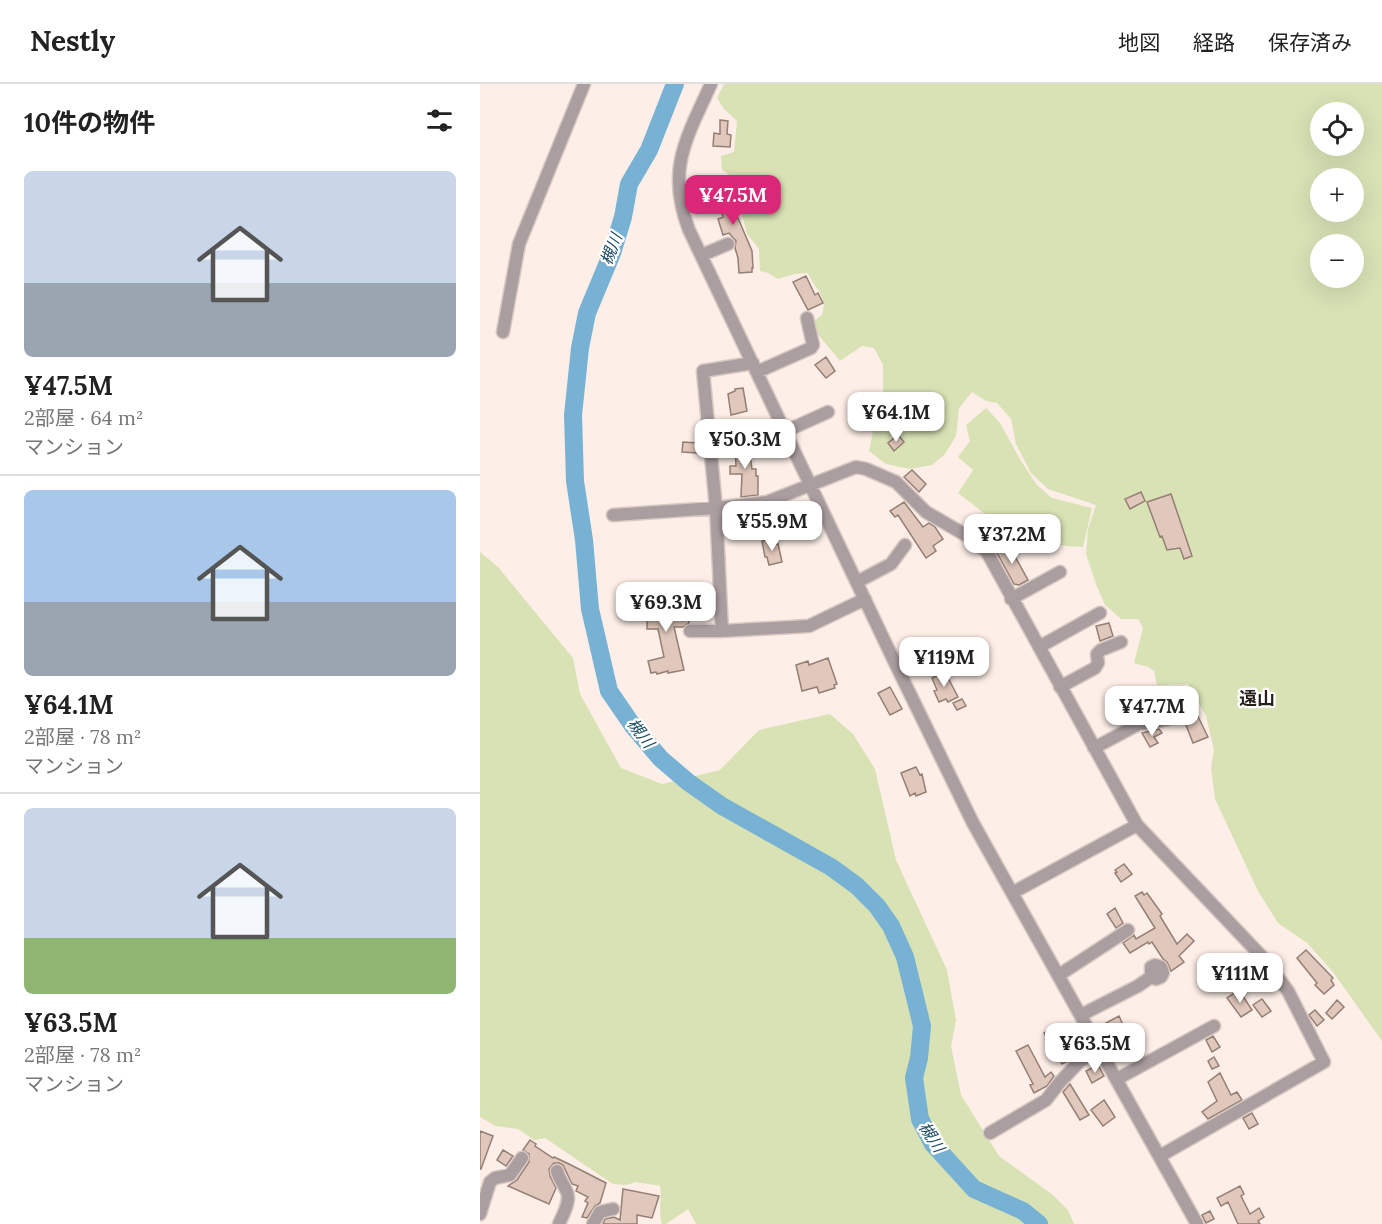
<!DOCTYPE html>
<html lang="ja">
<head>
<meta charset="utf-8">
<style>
	:root { --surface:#fff; --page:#f6f6f6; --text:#222; --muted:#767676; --line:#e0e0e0; --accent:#db2777 }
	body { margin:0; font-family:Lora,"Noto Sans JP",serif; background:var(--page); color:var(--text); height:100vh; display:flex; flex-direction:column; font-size:22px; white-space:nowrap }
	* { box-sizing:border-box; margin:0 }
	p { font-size:20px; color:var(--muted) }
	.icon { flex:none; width:33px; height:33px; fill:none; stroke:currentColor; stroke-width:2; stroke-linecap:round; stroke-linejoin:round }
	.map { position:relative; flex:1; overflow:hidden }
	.sheet { display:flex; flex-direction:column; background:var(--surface); width:480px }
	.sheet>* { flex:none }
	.buttons { position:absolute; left:830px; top:18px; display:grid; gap:12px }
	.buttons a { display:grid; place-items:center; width:54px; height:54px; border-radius:50%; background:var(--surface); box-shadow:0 6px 24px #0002; font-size:30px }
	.price { position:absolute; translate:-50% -51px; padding:0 14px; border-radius:12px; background:#fff; color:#222; font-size:20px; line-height:39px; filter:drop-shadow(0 2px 3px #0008) }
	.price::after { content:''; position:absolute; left:50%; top:36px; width:18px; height:14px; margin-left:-9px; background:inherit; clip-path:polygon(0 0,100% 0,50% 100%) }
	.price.active { background:var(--accent); color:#fff }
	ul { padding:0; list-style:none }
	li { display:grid; align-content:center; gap:12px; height:318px; padding:0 24px }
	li+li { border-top:2px solid var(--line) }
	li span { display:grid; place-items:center; height:186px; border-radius:9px; color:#555 }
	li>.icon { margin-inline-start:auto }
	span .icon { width:108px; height:108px; fill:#fffc; stroke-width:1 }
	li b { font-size:26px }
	h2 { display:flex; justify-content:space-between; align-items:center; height:72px; padding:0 24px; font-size:26px }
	header { display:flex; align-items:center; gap:36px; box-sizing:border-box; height:84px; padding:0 30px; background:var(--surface); border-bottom:2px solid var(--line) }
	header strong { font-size:28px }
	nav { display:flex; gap:33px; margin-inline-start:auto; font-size:21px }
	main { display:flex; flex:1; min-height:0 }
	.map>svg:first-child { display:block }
	.green { fill:#d8e2b5; fill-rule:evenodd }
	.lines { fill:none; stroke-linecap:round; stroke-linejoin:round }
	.river { stroke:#77b2d5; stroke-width:18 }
	.building { fill:#e1c8bc; stroke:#957e73; stroke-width:1.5 }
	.minor-casing { stroke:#d7c9c2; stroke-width:15 }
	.minor { stroke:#ab9ea0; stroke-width:12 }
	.labels { text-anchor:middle; stroke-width:4.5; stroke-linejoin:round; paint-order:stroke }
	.water-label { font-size:16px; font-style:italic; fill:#194962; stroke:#fff }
	.quarter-label { font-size:18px; font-weight:bold; fill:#281f1a; stroke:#fff }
</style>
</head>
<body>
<header>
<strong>Nestly</strong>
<nav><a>地図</a><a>経路</a><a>保存済み</a></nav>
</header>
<main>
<section class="sheet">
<h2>10件の物件<svg class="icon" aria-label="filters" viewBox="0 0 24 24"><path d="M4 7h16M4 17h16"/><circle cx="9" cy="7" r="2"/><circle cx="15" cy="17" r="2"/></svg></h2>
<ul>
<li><span style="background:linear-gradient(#c9d6e8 60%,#9aa5b1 0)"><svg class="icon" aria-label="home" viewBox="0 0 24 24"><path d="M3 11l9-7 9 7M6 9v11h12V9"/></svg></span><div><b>¥47.5M</b><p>2部屋 · 64 m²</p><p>マンション</p></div></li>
<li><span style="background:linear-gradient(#a9c7e8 60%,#9aa5b1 0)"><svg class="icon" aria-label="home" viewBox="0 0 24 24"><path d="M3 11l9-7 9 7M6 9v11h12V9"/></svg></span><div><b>¥64.1M</b><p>2部屋 · 78 m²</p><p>マンション</p></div></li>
<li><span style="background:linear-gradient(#c9d6e8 70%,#8fb573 0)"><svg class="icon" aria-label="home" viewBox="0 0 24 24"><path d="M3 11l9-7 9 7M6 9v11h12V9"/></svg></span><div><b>¥63.5M</b><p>2部屋 · 78 m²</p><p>マンション</p></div></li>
</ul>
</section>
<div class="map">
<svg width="902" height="1140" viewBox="0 0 902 1140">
	<rect width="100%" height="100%" fill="#fdeee7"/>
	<!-- green -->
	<path class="green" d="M244,0H902V957L853,888L827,859L798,839L778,807L735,715L731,684L734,666L726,632L708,600L677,601L674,587L668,583L654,579L663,544L658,535H641L625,521L616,500L606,470L608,445L616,421L568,405L551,389L536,360L531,335L517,319L506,317L492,308L479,324L476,352L465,370L452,381L430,385L406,380L389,367L394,342L403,316V281L394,264L382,262L360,277L337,249L332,238L342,231C348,210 335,207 328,189L315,190L298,195L288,189L280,187L279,165L267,150L253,93L242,86L241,72L254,68L257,37L244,25L237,14ZM840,28H873V62H840ZM840,94H873V128H840ZM840,160H873V194H840Z
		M506,324L520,339L541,377L557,401L572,414L612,424L603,463C570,462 560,455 534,437L527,447L478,409L493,386L478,373L490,357L486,341Z
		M0,468L18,483L93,574L100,610L141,684L182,700L240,686L279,646L350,630L373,650L395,685L416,776L467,886L476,936L471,962L481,1011L519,1072L573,1111L588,1126L594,1140H216L208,1125L186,1140H182C178,1128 182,1115 180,1102L156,1098L146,1101L133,1100L65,1054L54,1056L38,1045L16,1042L0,1033Z"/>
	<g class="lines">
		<!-- river -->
		<path class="river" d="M195,0L169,66L149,100L143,133L132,169L107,229L100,264L93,331L95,397L104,456L110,525L129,607L153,642L181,675L208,698L242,722L351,783L377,802L397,822L411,842L425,873L442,942L439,974L434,994L440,1035L453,1060L494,1105L543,1127L559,1140"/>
	</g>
	<!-- building -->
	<path class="building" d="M240,36L248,37L247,50L251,51L250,63L233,62L234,49L240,50Z
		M246,93L253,114L250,115L256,135L258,134L272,167L273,184H272V188L259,189L258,174L255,164L256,157L249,149L243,151L238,135L243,133L233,97Z
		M326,192L335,211L338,209L343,219L328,226L313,198Z
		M346,273L355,287L346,294L335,281Z
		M263,304L267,327L251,331L248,310L255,307V305Z
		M418,351L424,358L414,367L408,359Z
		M268,357L272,385H276V392H278V411L261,413L262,390H250V382H256L255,359Z
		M203,358L218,359L217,369L202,368Z
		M432,386L446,400L439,408L424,393Z
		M661,408L665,417L650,425L645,415Z
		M691,410L712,472L704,475L700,464L687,466L682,452L680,453L667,418Z
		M424,418L443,443L449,439L455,443L463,455L453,462L456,467L446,474L418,431L415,433L410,427Z
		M292,455L293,461L298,460L302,478L289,481L287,473H285L282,457Z
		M528,460L548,496L539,501L534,500L516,467Z
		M174,515H194V526H207L209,539L203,543H194L204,586L188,589V587L177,590L176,588L171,589L168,577L184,573L178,545H167V529H163V519H172Z
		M629,539L633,552L620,557L616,542Z
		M348,574L357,600L354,601L355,604L339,609L337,603L322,607L316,581L328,577L329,581Z
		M465,588L478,613L468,618L466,615L459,618L454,607L457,606L452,594Z
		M410,603L422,625L410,631L398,609Z
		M707,610L728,653L713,659L704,636L700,637L693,615Z
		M482,615L486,622L477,626L473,619Z
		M681,619L682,628L666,630L664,621Z
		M679,645L682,649L674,653L678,659L670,663L662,649Z
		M436,683L440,691L442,690L446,708L436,712L435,709L430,712L421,689Z
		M644,780L652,790L641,798L635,789L637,788L635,786Z
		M662,808L664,811L667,809L682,830L680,832L697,860L707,850L714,857L699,872L704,878L691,887L687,878L683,875L672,858L669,860L668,858L650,869L643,859L654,851L656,855L675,844L655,812Z
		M635,824L643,839L636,844L627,830Z
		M826,866L853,894L851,896L854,901L844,910L835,901L837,899L817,874Z
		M759,906L772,926L761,933L747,914Z
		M782,915L791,927L782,933L773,921Z
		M857,916L864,923L852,935L846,929Z
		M835,926L844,936L837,942L829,931Z
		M639,932L648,952L635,959L624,940Z
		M571,945L588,977L582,980L564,949Z
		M733,952L740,963L732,968L726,956Z
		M548,961L565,993L571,988L574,992L567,1002L554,1009L550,1001L553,1000L536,967Z
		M734,973L739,982L732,985L728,977Z
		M618,981L624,992L612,999L606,987Z
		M740,989L751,1011L757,1008L762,1016L728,1035L722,1028L737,1017L728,998Z
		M590,1000L609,1031L600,1036L583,1008Z
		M624,1016L635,1033L623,1042L611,1026Z
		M772,1029L778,1040L769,1045L763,1034Z
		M0,1047L13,1052L1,1085H0Z
		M50,1056L56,1060L55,1062L73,1074L74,1073L89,1080L126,1099L120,1119L115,1122L107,1134L102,1133L108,1119L105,1117L108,1113L96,1107L98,1102L92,1100L83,1081L79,1079H74L69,1085L70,1092L76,1104L69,1120L28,1102L37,1096L49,1078V1070L43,1066Z
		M23,1066L33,1072L26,1082L17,1076Z
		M760,1102L764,1110L761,1112L770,1130L779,1124L784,1133L778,1137L780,1140H758L748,1118L741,1122L737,1114Z
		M143,1105L179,1112L172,1134L157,1131V1140H123L125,1135L134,1133L140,1136Z
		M730,1127L734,1135L726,1139L722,1131Z"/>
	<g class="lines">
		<defs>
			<path id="minor" d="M231,0C206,55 186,86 209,146L415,579L493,739L717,1140
				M222,171L248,160
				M23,248L39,160L104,0
				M273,279L223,287L236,424L242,547L329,542L385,515
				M277,288L331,264L333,261L327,234
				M306,347L348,328
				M133,431L236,424L287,418L376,383L386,385L416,398L446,428L489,453L507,468L657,741L785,876L808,907L844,978L680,1072
				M377,498L411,480L425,461
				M531,515L580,488
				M210,547H242
				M559,563L620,529
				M580,603L615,584L618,579L617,570L621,566L641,558
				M614,664L659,640L688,635
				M532,809L657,741
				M579,891L648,846
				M601,931L658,902L671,893L676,895L681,893L683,889L681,883L675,881L671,883V893
				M637,995L734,942
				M510,1049L566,1016L580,998L600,977L619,965
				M77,1087C79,1095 83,1099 86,1106C92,1116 83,1130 79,1140
				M0,1130L10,1098L15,1094L30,1091L42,1074
				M113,1140L120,1128L133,1125"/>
		</defs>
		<!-- minor casing -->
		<use href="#minor" class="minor-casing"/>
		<!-- minor -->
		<use href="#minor" class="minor"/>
	</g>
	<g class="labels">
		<!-- water labels -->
		<g class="water-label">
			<text transform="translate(131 165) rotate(-69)" y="6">槻川</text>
			<text transform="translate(161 649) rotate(53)" y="6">槻川</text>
			<text transform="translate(452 1053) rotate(57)" y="6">槻川</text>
		</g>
		<!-- quarter labels -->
		<g class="quarter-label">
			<text x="777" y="621">遠山</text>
		</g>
	</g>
</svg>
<div class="buttons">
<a><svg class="icon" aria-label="locate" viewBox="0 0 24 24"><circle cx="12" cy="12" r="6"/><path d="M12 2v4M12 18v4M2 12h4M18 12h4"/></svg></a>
<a>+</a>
<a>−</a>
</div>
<b class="price active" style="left:253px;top:142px">¥47.5M</b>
<b class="price" style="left:416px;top:359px">¥64.1M</b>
<b class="price" style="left:265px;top:386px">¥50.3M</b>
<b class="price" style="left:292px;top:468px">¥55.9M</b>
<b class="price" style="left:532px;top:481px">¥37.2M</b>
<b class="price" style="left:186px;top:549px">¥69.3M</b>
<b class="price" style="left:464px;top:604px">¥119M</b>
<b class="price" style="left:672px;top:653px">¥47.7M</b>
<b class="price" style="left:760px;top:920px">¥111M</b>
<b class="price" style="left:615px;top:990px">¥63.5M</b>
</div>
</main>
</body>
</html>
